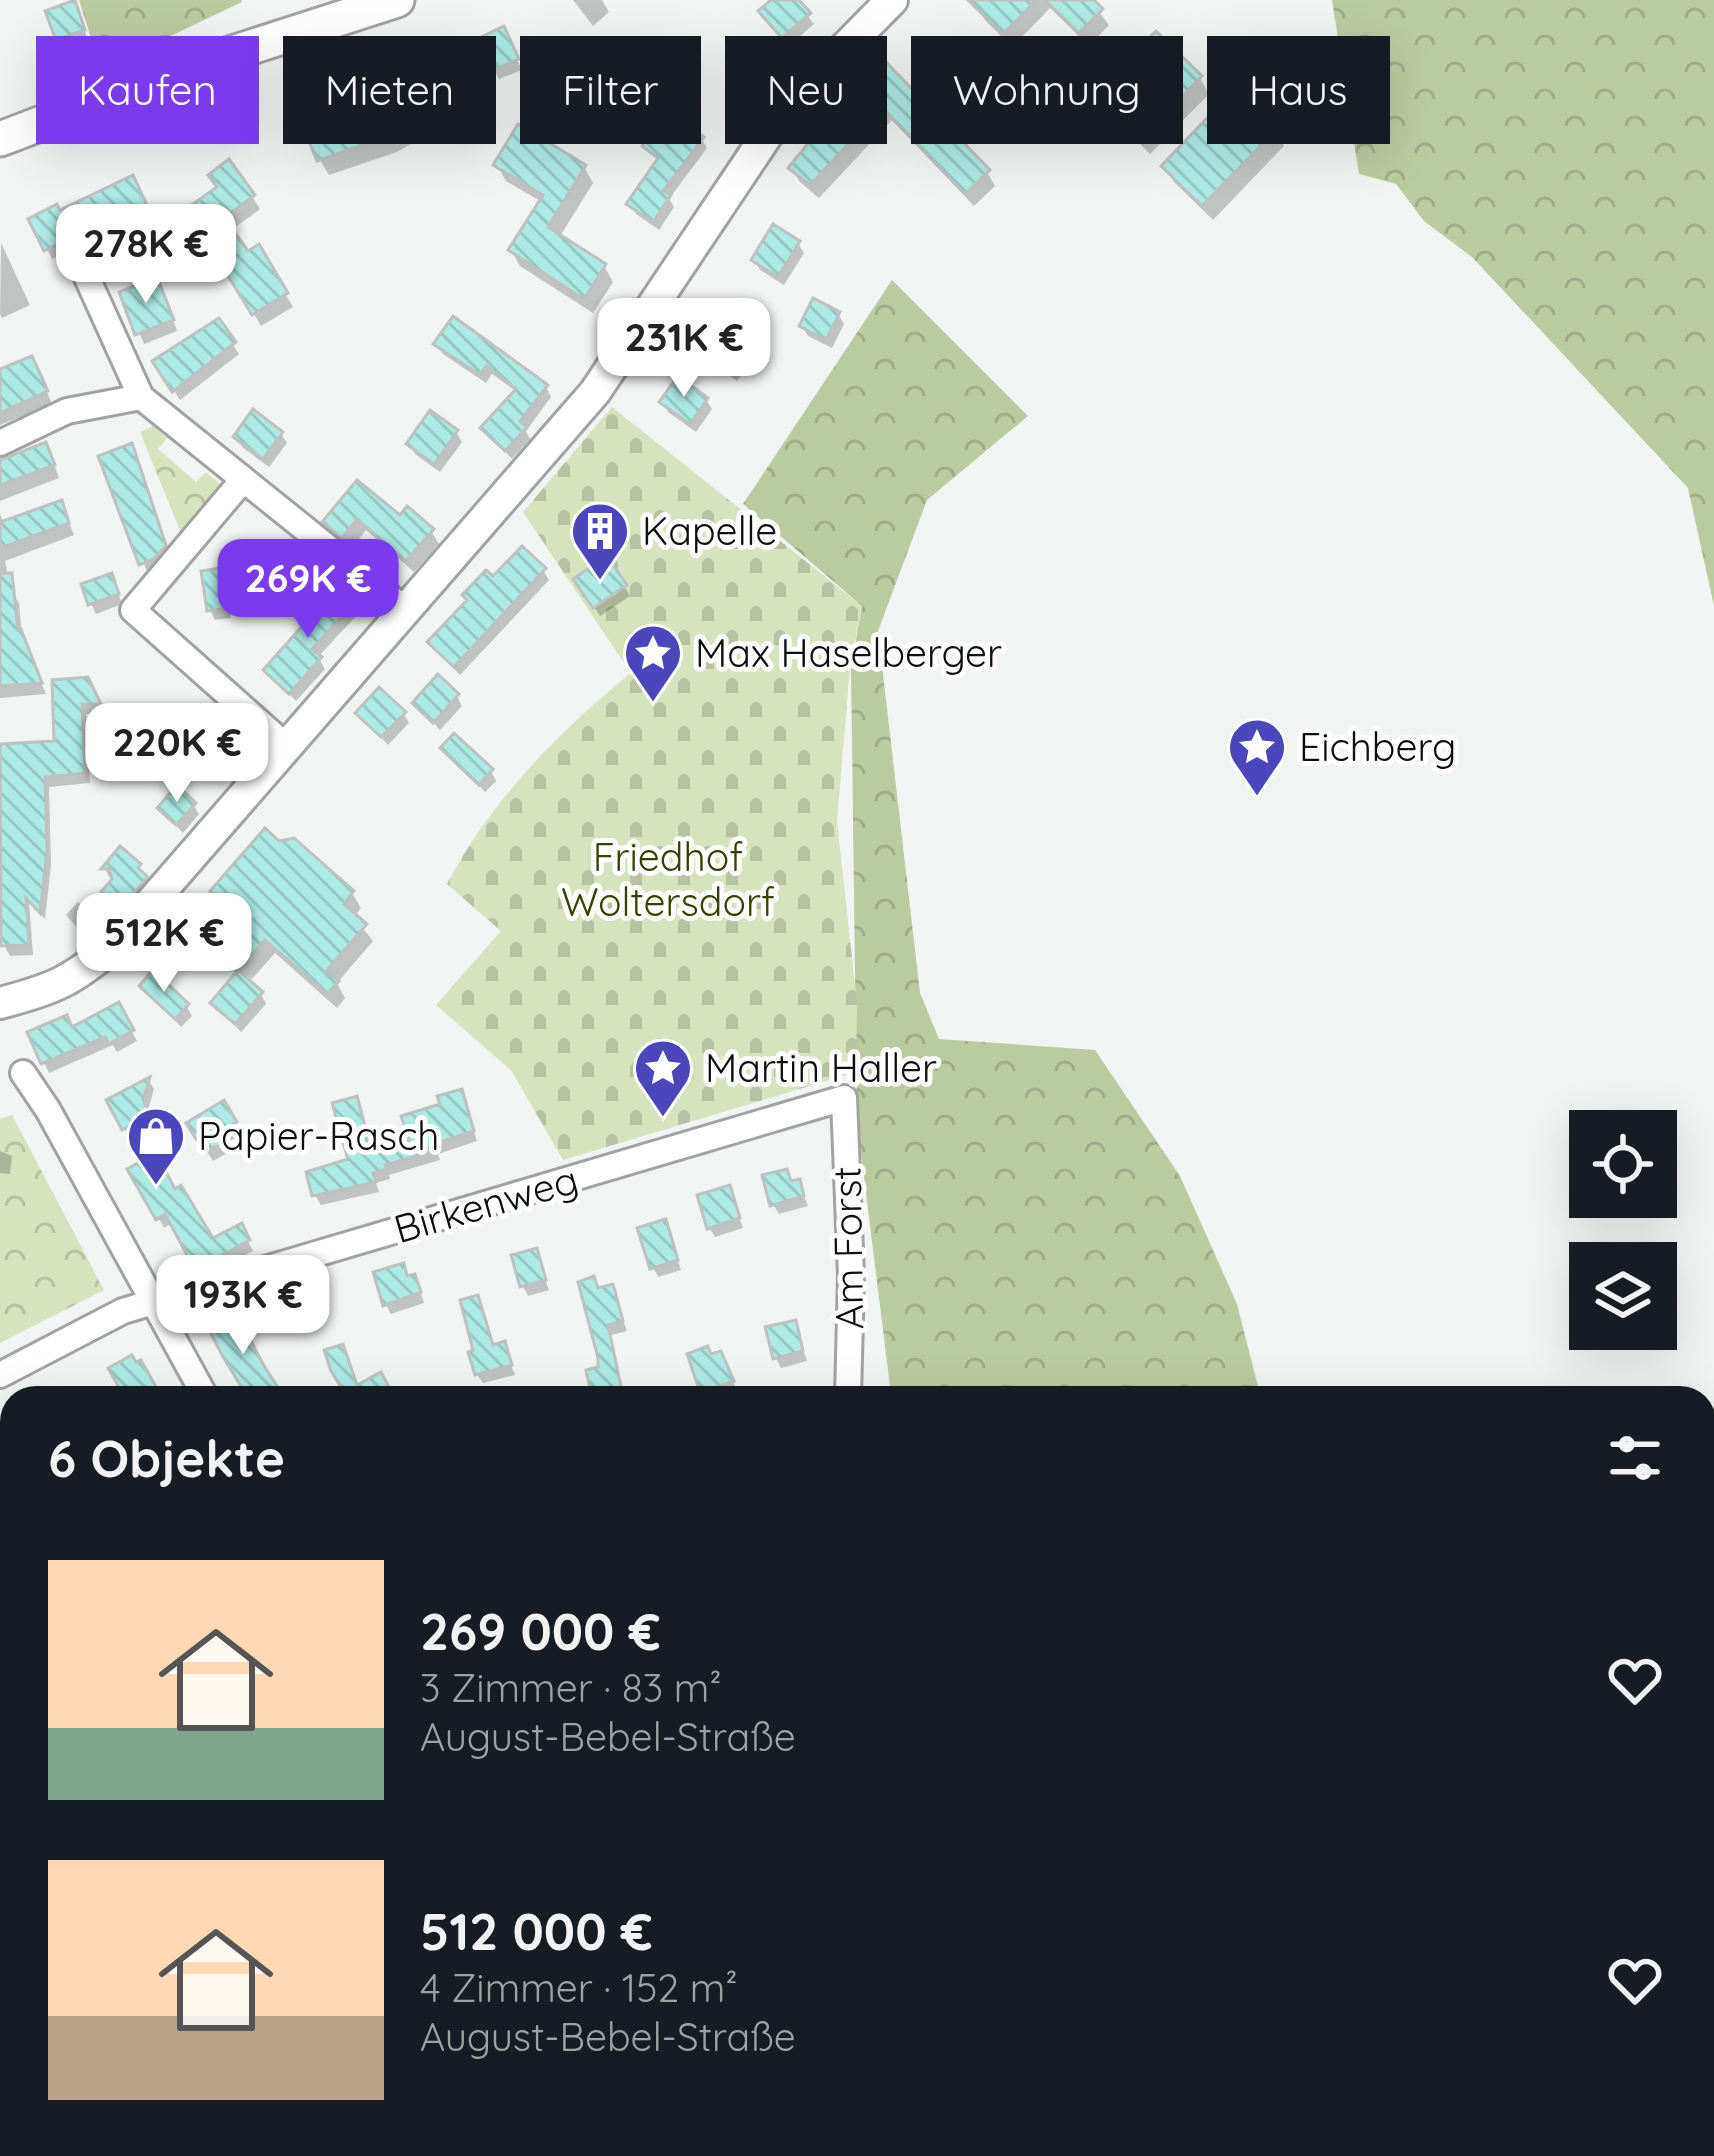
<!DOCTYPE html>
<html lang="de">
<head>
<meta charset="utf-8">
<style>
	:root { --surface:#171b24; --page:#242831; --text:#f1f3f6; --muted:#9ea1a6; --accent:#7c3aed }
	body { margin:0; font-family:Quicksand,sans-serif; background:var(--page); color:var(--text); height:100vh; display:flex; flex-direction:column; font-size:45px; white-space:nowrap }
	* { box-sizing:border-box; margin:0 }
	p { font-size:39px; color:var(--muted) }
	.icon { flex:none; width:66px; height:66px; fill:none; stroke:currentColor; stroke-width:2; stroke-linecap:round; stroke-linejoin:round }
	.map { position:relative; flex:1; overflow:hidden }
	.drawer { position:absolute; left:0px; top:1386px; width:1716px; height:771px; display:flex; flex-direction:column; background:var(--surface); border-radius:36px 36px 0 0; box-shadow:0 12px 48px #0002 }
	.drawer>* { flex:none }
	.top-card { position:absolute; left:36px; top:36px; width:1644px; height:108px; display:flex; gap:24px }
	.fabs { position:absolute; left:1569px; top:1110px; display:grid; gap:24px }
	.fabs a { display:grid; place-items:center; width:108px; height:108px; border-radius:0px; background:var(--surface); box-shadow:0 12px 48px #0002; font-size:60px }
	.price { position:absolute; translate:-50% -102px; padding:0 27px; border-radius:24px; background:#fff; color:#222; font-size:39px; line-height:78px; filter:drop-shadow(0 3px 6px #0008) }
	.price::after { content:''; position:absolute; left:50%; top:72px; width:36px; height:27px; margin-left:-18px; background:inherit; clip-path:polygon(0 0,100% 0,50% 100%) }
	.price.current { background:var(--accent); color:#fff }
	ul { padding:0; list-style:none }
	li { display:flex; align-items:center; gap:36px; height:300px; padding:0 48px }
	li span { display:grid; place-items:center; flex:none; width:336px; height:240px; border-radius:0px; color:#555 }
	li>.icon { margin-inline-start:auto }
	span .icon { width:144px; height:144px; fill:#fffc; stroke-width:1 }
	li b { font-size:51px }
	h2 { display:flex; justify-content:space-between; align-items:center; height:144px; padding:0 48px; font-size:51px }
	.pill { padding:0 42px; border-radius:0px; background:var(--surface); box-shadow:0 12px 48px #0002; font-size:42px; line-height:108px }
	.pill.current { background:var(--accent); color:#fff }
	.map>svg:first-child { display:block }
	.forest { fill:url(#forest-crowns) }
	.cemetery { fill:url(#cemetery-stones) }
	.park { fill:url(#park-crowns) }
	.shadow { fill:#0003 }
	.building { fill:url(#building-back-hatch); stroke:#bdc1c1; stroke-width:3 }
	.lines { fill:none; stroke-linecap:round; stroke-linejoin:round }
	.minor-casing { stroke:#a0a3a2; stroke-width:30 }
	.tertiary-casing { stroke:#a0a3a2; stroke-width:36 }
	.secondary-casing { stroke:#a0a3a2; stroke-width:39 }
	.minor { stroke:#fff; stroke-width:24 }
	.tertiary { stroke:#fff; stroke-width:30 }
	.secondary { stroke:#fff; stroke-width:33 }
	.labels { text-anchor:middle; stroke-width:10; stroke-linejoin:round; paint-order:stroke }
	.poi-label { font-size:39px; fill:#0e0f0f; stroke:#fff; text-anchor:start }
	.park-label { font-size:39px; fill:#340; stroke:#fff }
	.street-label { font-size:39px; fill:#0e0f0f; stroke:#fff }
</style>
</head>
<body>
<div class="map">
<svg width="1714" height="2156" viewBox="0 0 1714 2156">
	<defs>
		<pattern id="forest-crowns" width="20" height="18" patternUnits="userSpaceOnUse" patternTransform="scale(3)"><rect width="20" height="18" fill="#bbcba0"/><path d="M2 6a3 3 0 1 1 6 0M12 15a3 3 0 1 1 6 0" fill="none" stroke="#a0ad89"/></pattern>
		<pattern id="cemetery-stones" width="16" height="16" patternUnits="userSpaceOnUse" patternTransform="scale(3)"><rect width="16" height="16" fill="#d5e3be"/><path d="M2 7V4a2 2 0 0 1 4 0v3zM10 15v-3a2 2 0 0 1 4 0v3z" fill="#b6c2a2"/></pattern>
		<pattern id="park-crowns" width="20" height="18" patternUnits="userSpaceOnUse" patternTransform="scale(3)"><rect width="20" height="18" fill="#d5e3be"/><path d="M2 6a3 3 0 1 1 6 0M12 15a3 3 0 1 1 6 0" fill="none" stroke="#b6c2a2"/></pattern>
		<pattern id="building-back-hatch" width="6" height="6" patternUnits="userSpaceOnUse" patternTransform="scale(3)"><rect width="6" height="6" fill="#aeeae5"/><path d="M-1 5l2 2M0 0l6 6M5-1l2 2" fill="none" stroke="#94c8c3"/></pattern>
	</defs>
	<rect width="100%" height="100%" fill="#f0f4f2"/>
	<!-- forest -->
	<path class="forest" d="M79,0H241L242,2L101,69Z
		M1332,0H1714V606L1688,488L1472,257L1424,221L1396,184L1359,174Z
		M892,280L1028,416L927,500L878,631L920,993L939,1039L1095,1050L1180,1176L1237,1304L1261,1398H888L890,1386L857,1121L851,667L862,606L743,504Z
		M1714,1958V2156H980L978,2145H1704V1960Z"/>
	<!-- cemetery -->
	<path class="cemetery" d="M612,407L862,606L850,667L837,821L857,1004L856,1072L563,1160L511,1070L436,1005L501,931L447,884C489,803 560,730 631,673L523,512Z"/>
	<!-- park -->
	<path class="park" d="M153,426L167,438L158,449L196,482L206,472L221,485L183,538L140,432Z
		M12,1115L104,1290L0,1343V1119Z"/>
	<!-- shadow -->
	<path class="shadow" d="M573,0H602L609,12L593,26Z
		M775,0H795L814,24L789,46L768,21Z
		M983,0H1090L1109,25L1089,46L1050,8L1012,47L985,20L977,6Z
		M79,14L88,40L64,48L59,38Z
		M508,39L522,70L499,79L494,70Z
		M568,53L586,73L576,82L559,62Z
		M887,67L987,172L995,186L974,206L892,120L819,198L800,182L792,168Z
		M408,71L441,126L397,152L329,175L320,160L349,106Z
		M1005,71L1010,81L980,106L957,79Z
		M1200,78L1209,94L1150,154L1106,110L1097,95Z
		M247,100L259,130L227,142L222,133Z
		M1275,130L1284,146L1213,220L1174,182L1164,166Z
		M702,139L707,148L669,199L674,207L659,230L636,214L630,204L659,162L646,147Z
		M497,165L584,167L593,183L559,238L604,266L613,282L593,313L520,266L511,250L542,202L506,181Z
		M219,188L252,196L260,209L230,231L247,255L258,248L293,307L261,326L219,255L211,261L188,229Z
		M137,189L154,224L115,243L108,231L52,259L32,220Z
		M1,243L30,305L2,318L0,314Z
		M798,243L804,253L784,285L760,270L754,260Z
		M162,291L177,331L144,344L123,294Z
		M838,314L844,324L832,348L808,336L802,326Z
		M218,322L239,354L180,400L156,362Z
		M754,340L759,350L737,381L706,358L700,349Z
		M437,344L546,387L551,397L526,431L530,439L512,459L484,428L517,392L492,374L486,383L443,354Z
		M38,371L52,404L0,425V372Z
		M706,400L712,409L696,432L668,412L663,402Z
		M456,432L462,442L440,472L415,454L410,444Z
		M281,434L287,443L269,467L242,447L237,437Z
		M136,456L170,556L159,569L148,574L102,457Z
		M52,458L59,478L0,501V463Z
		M357,484L400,519L431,531L439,544L414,572L366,530L351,549L333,535L326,522Z
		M61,503L74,535L5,561L11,591L19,603L22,638L46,694L0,698V514L4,524Z
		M543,570L549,580L460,675L437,652L431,643L493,581Z
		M219,572L225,582L231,618L215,620L210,610Z
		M577,580L624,586L630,596L600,616Z
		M116,587L122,604L96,614L91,604Z
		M351,606L356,616L318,657L325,669L296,701L266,670L316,615Z
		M55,683L93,692L103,714H86L90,783L49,787L51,865L45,919L29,902L33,955L10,956L4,945L0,884V747L57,743Z
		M457,696L462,706L440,730L416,703Z
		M196,713L223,759L198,774L171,728Z
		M403,713L409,723L388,745L359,714Z
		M444,749L491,771L496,781L485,792Z
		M193,805L199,814L183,833L160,808Z
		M121,850L139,866L151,888L127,916L105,892L117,879L110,878L105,869Z
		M214,892L352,893L361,908L354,917L373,941L337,983L345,998L337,1008L275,953L252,979L218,963L200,947L191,932L219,901Z
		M78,902L100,927L88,940L66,915Z
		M142,986L186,1006L192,1016L181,1027Z
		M261,994L266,1004L241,1032L214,1003Z
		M118,1006L137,1041L117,1052L113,1045L49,1073L31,1034L72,1030Z
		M149,1081L154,1089L147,1113L153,1126L130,1138L110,1102Z
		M460,1092L477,1141L438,1154L440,1160L389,1175L390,1179L376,1183L379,1192L321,1205L315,1195L352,1161L356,1100L373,1154L412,1142Z
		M223,1104L240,1133L229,1139L235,1149L213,1161L190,1124Z
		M0,1151L12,1156L10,1174L0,1173Z
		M131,1170L175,1193L212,1242L241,1227L253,1251L203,1278L173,1222L164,1228Z
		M798,1183L808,1206L779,1214L773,1204Z
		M729,1188L743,1228L715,1237L709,1227Z
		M664,1222L681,1270L658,1277L653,1267Z
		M535,1252L549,1290L528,1296L523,1286Z
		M402,1266L408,1279L419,1287L424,1303L391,1314L386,1305Z
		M611,1288L627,1331L611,1335L624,1398H595L601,1369L599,1291Z
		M477,1299L494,1348L503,1345L515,1375L483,1383L477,1374Z
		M794,1323L807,1361L781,1368L776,1358Z
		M711,1358L726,1364L737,1391L708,1398Z
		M3,1512L12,1513V1556L5,1555L0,1547Z
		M0,1777L10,1801L0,1804Z
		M108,2145H158L161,2156H111Z
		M663,2145H778L744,2156H666Z
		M852,2145H869L872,2156H855Z"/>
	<!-- building -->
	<path class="building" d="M75,0L85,30L56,40L45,11Z
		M771,0H799L811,13L782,38L758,11Z
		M968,0H1036L1003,34Z
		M1045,0H1094L1103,9L1079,33Z
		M504,26L519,59L491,71L477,39Z
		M1156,31L1202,76L1140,140L1093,94Z
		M982,40L1007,69L973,99L948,69Z
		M887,63L990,170L965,194L882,108L810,185L788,168L818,131Z
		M409,67L435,109L388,136L317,161L300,118L348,99L349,102Z
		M243,86L256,120L219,134L206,101Z
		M1236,88L1277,129L1202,206L1161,166Z
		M669,110L704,137L663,191L671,195L653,222L626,204L658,158L642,146Z
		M518,124L586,165L548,227L606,264L584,299L508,250L543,195L493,165Z
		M229,159L255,195L224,218L248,251L259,244L288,293L252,315L209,245L202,250L177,215L217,187L208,175Z
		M133,175L151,214L106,235L100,222L44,251L28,219L57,204L60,210Z
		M773,224L800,241L778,277L751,260Z
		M157,277L174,320L135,335L119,292Z
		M813,298L840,312L826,340L799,326Z
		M721,313L756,338L731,373L697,348Z
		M453,316L548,385L520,421L527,427L505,451L480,428L516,389L486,366L480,375L433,344Z
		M219,318L236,342L172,392L152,361Z
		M32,356L48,391L0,413V369Z
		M678,376L708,398L690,424L659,402Z
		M253,409L283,432L263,459L233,437Z
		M430,410L458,430L434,464L406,444Z
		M46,442L55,465L0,485V460Z
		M132,443L166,545L154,559L139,565L98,456Z
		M357,480L400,515L407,506L434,529L406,561L357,519L342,538L322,522Z
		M62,500L69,523L0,548V522Z
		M522,546L546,568L454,667L427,642L467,600L462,595L486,570L493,576Z
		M607,556L627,585L593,608L573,579Z
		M221,568L227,608L207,611L201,571Z
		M0,573H12L18,630L21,629L42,683L0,686Z
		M112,573L119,594L88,605L81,584Z
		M331,584L353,604L312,649L322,657L289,694L263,670L314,613L308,608Z
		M438,674L459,694L433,723L412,703Z
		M88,677L101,704H82L85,773L45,777L47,852L40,913L26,898L29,945L1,946L0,744L54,741L52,680Z
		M379,687L406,712L381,737L355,713Z
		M197,709L221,748L189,766L167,727Z
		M454,733L493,769L479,785L440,748Z
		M177,785L196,803L176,825L157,808Z
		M265,828L279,841L294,838L354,891L344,904L367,924L326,971L339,981L327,994L265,940L243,965L207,948L187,931L218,898L210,891Z
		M120,846L141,864L138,868L148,877L120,908L101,892L112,879L109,869H101Z
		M153,970L189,1004L175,1019L139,986Z
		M238,970L263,992L235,1024L210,1003Z
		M119,1002L134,1030L109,1044L105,1037L41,1064L27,1032L67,1015L72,1027Z
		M150,1077L143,1100L150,1115L122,1130L106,1100Z
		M462,1089L474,1131L434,1144L436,1150L385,1165L386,1169L373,1173L376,1182L312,1196L306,1172L348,1159L332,1103L357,1096L372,1152L409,1140L401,1116L440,1104L437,1096Z
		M224,1100L237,1122L226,1128L232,1138L205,1153L186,1123Z
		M156,1153L175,1189L181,1185L213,1238L242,1223L250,1240L195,1270L165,1214L156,1220L127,1169Z
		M787,1169L791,1181L800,1179L804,1196L770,1206L762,1175Z
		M730,1185L740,1218L707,1229L697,1195Z
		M666,1219L678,1260L650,1269L637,1228Z
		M537,1248L546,1280L520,1287L511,1255Z
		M404,1263L407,1276L415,1274L421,1292L383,1306L373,1272Z
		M594,1276L598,1288L613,1284L623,1321L608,1325L623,1396L613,1398H592L586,1370L598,1367V1358L578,1282Z
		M478,1295L493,1345L505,1341L512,1365L475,1375L468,1352L473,1350L460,1300Z
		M234,1308L264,1366L285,1398H248L222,1355L206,1324Z
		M796,1320L803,1351L773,1359L765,1327Z
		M343,1344L357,1385L381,1372L395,1398H334L344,1392L331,1371L324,1350Z
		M708,1346L711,1354L721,1351L734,1381L717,1387L721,1398H702L687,1354Z
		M132,1355L136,1362L141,1360L157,1389L142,1398H125L108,1368Z"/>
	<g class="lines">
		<defs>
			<path id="minor" d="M84,271L141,397L407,611
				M0,443L67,411L141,397
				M242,481L133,610L287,747
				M23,1073L48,1110L206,1398
				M0,1375L123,1311L844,1098L851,1276L848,1398
				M0,1828L12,1825
				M214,2145L217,2156
				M588,2145L593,2156
				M955,2145L957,2156
				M354,2156L401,2145"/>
			<path id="tertiary" d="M0,1003C54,989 72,981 114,945L595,392L767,135L814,79L892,0"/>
			<path id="secondary" d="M0,139L189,67L397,0"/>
		</defs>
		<!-- minor casing -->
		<use href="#minor" class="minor-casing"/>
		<!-- tertiary casing -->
		<use href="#tertiary" class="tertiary-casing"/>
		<!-- secondary casing -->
		<use href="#secondary" class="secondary-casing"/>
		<!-- minor -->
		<use href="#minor" class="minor"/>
		<!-- tertiary -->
		<use href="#tertiary" class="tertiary"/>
		<!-- secondary -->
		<use href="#secondary" class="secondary"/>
	</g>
	<!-- icons -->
	<defs>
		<symbol id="building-pin" viewBox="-11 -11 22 30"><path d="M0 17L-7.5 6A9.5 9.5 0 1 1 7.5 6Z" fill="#4b46bc" stroke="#fff"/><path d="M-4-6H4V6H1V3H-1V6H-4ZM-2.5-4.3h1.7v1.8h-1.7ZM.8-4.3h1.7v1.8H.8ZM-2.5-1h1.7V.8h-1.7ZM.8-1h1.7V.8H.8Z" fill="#fff"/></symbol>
		<symbol id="sight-pin" viewBox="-11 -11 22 30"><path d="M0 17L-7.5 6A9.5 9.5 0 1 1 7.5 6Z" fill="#4b46bc" stroke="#fff"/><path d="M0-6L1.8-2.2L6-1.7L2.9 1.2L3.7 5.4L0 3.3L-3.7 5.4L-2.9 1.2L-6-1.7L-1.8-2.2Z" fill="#fff"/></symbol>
		<symbol id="shop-pin" viewBox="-11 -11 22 30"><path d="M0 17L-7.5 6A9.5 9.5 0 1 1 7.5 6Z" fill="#4b46bc" stroke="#fff"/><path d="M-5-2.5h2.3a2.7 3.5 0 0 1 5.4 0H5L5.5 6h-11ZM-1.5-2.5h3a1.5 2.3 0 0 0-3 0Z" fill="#fff"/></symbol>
	</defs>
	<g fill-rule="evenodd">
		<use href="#building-pin" x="567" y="498" width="66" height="90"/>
		<use href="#sight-pin" x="620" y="620" width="66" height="90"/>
		<use href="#sight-pin" x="1224" y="714" width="66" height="90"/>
		<use href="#sight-pin" x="630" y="1035" width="66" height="90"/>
		<use href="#shop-pin" x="123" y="1103" width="66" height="90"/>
	</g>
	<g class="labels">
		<!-- poi labels -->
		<g class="poi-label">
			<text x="642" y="545">Kapelle</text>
			<text x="695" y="667">Max Haselberger</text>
			<text x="1299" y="761">Eichberg</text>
			<text x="705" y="1082">Martin Haller</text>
			<text x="198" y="1150">Papier-Rasch</text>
		</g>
		<!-- park labels -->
		<g class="park-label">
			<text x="668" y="871">Friedhof<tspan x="668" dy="45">Woltersdorf</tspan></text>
		</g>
		<!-- street labels -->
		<g class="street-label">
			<text transform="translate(486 1204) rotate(-16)" y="14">Birkenweg</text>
			<text transform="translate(848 1248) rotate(-91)" y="14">Am Forst</text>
		</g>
	</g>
</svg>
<div class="fabs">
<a><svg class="icon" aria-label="locate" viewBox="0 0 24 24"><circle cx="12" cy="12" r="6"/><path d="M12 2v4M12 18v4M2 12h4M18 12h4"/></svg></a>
<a><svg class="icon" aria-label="layers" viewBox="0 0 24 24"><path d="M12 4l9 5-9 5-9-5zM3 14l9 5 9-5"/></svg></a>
</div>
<b class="price" style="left:146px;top:306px">278K €</b>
<b class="price" style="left:684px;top:400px">231K €</b>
<b class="price current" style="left:308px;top:641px">269K €</b>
<b class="price" style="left:177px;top:805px">220K €</b>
<b class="price" style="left:164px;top:995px">512K €</b>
<b class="price" style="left:243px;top:1357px">193K €</b>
<div class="top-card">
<a class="pill current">Kaufen</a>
<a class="pill">Mieten</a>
<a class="pill">Filter</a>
<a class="pill">Neu</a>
<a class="pill">Wohnung</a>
<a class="pill">Haus</a>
</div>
<section class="drawer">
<h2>6 Objekte<svg class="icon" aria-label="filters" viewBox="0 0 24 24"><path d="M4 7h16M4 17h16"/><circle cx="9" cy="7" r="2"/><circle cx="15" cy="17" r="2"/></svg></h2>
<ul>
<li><span style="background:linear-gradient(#ffd9b3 70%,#7fa58c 0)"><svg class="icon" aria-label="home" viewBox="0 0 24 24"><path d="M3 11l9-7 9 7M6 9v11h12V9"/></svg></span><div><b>269 000 €</b><p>3 Zimmer · 83 m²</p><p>August-Bebel-Straße</p></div><svg class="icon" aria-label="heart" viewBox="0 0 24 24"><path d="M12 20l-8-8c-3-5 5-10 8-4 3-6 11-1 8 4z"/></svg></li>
<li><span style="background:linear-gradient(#ffd9b3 65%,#b9a48a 0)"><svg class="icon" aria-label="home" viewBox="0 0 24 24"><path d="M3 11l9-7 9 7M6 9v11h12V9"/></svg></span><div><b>512 000 €</b><p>4 Zimmer · 152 m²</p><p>August-Bebel-Straße</p></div><svg class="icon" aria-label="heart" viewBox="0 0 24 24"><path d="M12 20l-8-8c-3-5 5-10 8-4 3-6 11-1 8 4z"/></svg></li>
</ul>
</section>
</div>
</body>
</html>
